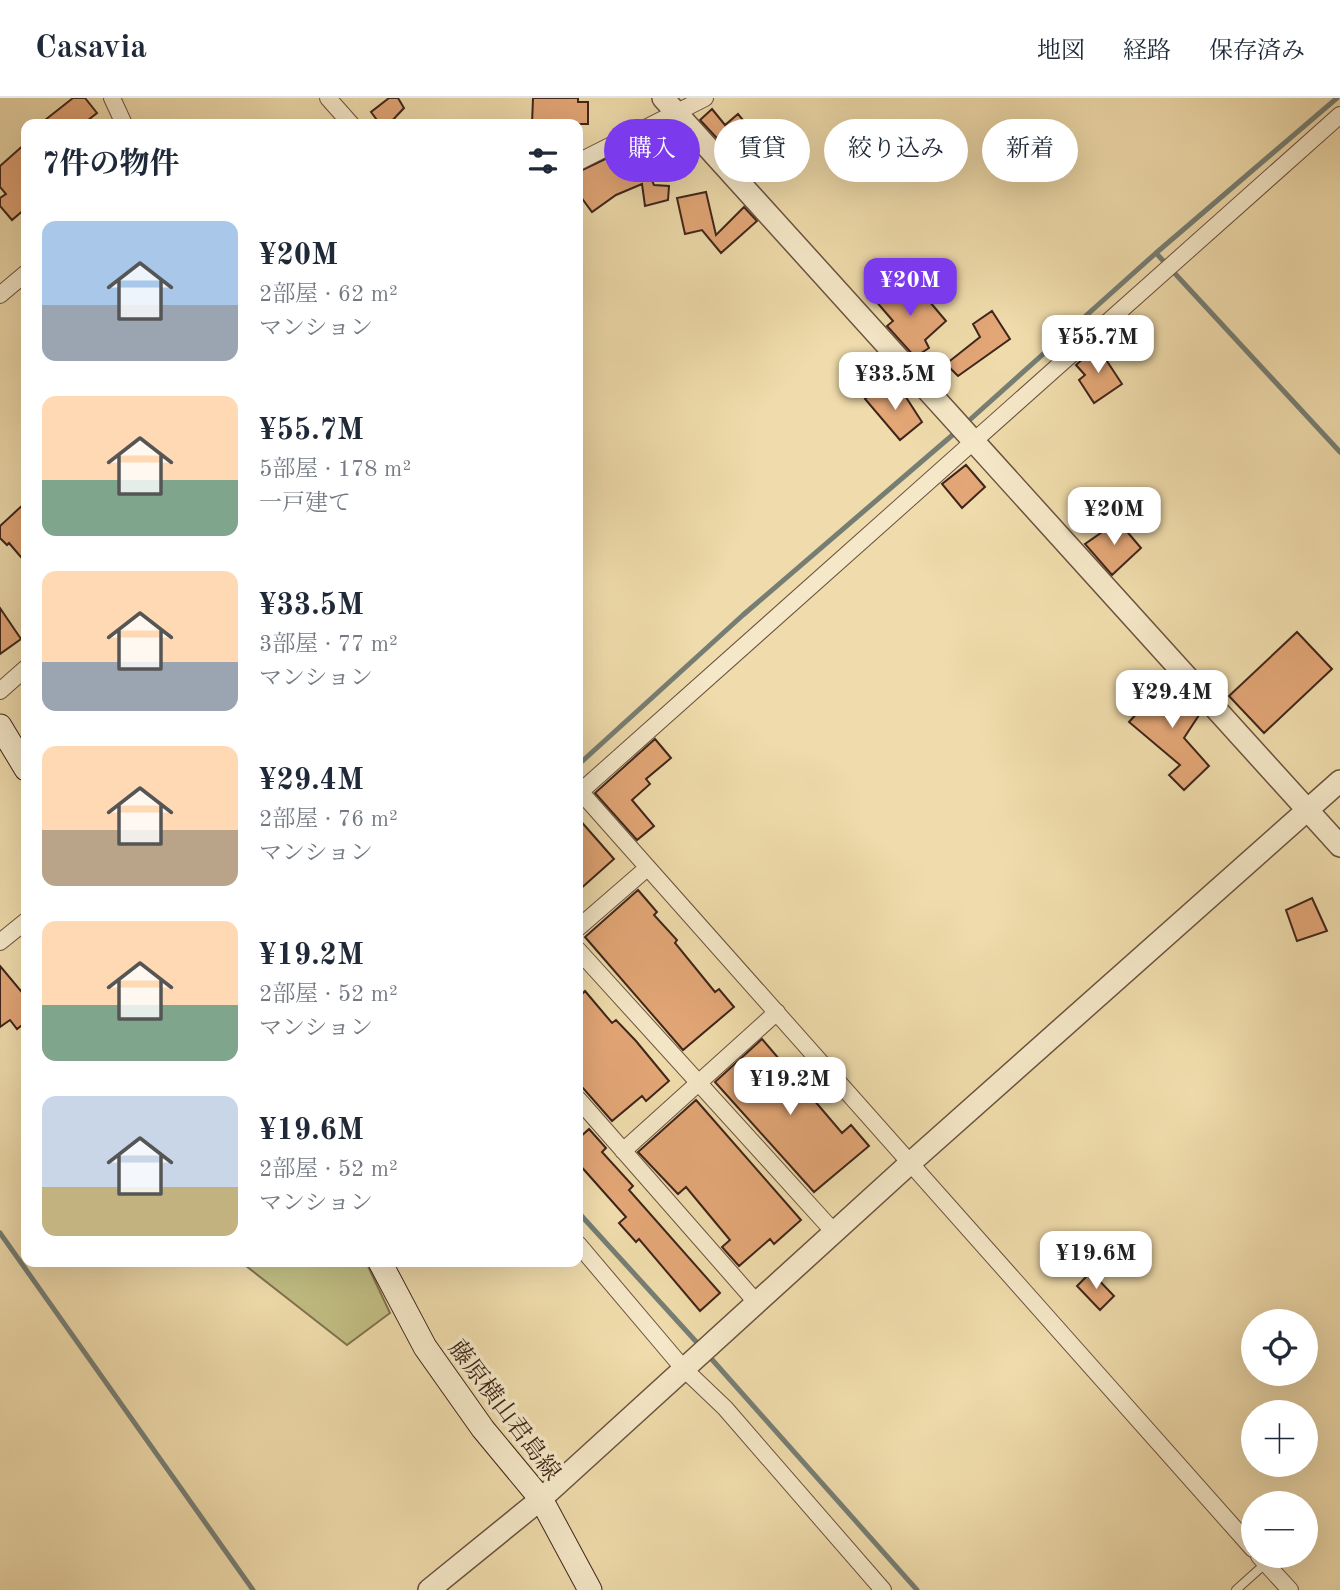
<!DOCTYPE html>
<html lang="ja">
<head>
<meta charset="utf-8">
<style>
	:root { --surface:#fff; --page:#f6f6f7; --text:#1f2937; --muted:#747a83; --line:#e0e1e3; --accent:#7c3aed }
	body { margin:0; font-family:"Old Standard TT","Noto Serif JP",serif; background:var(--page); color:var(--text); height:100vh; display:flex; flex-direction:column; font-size:26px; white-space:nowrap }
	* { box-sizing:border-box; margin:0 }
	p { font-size:23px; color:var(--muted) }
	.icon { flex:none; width:38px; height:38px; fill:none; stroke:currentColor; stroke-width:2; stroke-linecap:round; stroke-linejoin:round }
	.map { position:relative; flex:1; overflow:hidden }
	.drawer { position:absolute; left:21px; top:21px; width:562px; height:1148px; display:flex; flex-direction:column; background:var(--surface); border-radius:14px; box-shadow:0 7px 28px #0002 }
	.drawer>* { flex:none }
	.hud { position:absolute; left:604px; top:21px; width:630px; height:63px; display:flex; gap:14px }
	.controls { position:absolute; left:1241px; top:1211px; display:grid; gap:14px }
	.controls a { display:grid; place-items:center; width:77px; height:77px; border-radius:50%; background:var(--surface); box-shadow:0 7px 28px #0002; font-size:35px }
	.price { position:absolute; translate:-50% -60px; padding:0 16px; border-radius:14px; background:#fff; color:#222; font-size:23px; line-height:46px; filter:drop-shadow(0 2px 4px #0008) }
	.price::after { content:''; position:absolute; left:50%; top:42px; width:21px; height:16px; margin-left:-10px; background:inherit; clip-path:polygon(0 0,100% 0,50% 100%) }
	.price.current { background:var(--accent); color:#fff }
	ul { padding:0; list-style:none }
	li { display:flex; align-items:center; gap:21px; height:175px; padding:0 21px }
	li span { display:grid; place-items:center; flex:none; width:196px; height:140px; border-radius:14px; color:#555 }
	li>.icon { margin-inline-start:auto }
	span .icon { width:84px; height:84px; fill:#fffc; stroke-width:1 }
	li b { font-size:30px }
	h2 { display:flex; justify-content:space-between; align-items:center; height:84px; padding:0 21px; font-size:30px }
	.pill { padding:0 24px; border-radius:32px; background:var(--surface); box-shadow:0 7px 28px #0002; font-size:24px; line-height:63px }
	.pill.current { background:var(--accent); color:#fff }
	header { display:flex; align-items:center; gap:42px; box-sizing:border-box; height:98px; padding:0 35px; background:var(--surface); border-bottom:2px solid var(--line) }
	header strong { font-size:33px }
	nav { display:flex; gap:38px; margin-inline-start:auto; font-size:24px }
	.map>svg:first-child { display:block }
	.green { fill:#c1be83; stroke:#80724f; stroke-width:2 }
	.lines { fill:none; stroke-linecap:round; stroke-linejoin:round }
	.stream { stroke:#767e74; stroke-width:5 }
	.building { fill:#e3a676; stroke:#3f251b; stroke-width:2 }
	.service-casing { stroke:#6b523f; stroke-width:10 }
	.minor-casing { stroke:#6b523f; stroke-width:18 }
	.tertiary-casing { stroke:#6b523f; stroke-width:24 }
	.secondary-casing { stroke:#3f251b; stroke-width:25 }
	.service { stroke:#f5e8c8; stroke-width:8 }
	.minor { stroke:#f5e8c8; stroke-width:16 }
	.tertiary { stroke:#f5e8c8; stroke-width:21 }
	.secondary { stroke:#f5e8c8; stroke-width:23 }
	.labels { text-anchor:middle; stroke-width:7; stroke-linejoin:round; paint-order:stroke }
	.street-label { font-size:24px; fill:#3f251b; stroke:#f5e8c8 }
</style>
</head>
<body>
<header>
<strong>Casavia</strong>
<nav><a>地図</a><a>経路</a><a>保存済み</a></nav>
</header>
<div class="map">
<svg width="1340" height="1492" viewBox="0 0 1340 1492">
	<rect width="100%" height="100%" fill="#efdbab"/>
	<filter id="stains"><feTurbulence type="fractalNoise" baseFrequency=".00286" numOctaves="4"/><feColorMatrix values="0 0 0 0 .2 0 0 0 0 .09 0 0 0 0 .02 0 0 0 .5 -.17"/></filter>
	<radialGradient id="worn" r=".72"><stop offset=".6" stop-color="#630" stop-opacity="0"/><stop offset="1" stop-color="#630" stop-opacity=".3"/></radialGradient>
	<!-- green -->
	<path class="green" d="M241,1164H366L390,1215L347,1247Z"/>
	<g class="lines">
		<!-- stream -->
		<path class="stream" d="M1337,0L1156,155L1340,354
			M964,327L1156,155
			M578,667L743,517L956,334
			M578,1114L701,1249
			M0,1135L253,1492
			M708,1257L917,1492"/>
	</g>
	<!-- building -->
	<path class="building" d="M73,0H85L97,15L83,26H40Z
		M389,0H398L404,10L389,26H380L371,14Z
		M533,0H578V4H588V26H532Z
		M712,11L725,27L738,16L751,32L728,52L700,22Z
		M647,41L654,52L641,59L654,87L669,88L668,102L645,108L642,86L616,97L592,114L578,95V74Z
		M26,45V110L12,122L0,108V100L6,96L0,89V68Z
		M706,94L716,137L744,109L757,123L721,155L702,132L685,136L677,100Z
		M899,182L914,205L924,197L946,223L925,242L929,250L915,259L887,228L893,223L874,201Z
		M992,213L1010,241L958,278L946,266L980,239L973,226Z
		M1097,248L1122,286L1094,305L1079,282L1085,277L1076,267Z
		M880,289L888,299L900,290L922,324L900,342L865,301Z
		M966,367L985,389L962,410L942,386Z
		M26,404V465L9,445L7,447L0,440V428Z
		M1118,423L1141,450L1112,477L1085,446Z
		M0,510L21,541L0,556Z
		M1297,534L1332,571L1264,635L1229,598Z
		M1169,580L1201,614L1184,640L1209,668L1184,692L1169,677L1180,667L1129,624Z
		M655,641L671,660L646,681L650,686L632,702L654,728L637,742L595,695Z
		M578,720L614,761L578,793Z
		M638,792L657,814L654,817L677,842L675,845L715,894L719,891L734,909L683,952L585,839Z
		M1312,800L1327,833L1297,843L1286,812Z
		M0,868L26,899V924L17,931L10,922L0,929Z
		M585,893L612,925L616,922L636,943L669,983L646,1003L642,998L612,1023L583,990L578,991V900Z
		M762,941L842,1035L851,1027L869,1048L814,1094L715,984Z
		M696,1002L801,1122L774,1146L770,1141L739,1168L722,1149L730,1142L686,1089L678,1096L638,1054Z
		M589,1031L606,1050L602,1054L633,1088L629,1092L720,1195L700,1213L639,1141L636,1144L619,1125L626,1119L578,1065V1041Z
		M1091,1174L1114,1198L1100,1212L1077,1188Z"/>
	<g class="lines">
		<defs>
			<path id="service" d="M1236,1492L1266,1465"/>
			<path id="minor" d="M112,0L124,26
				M328,0L351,26
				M578,64L705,0
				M0,197L26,175
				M0,593L26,570
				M578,691L1253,1451
				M580,694L1340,17
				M578,830L646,771
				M0,844L26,823
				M578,852L834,1134
				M578,1001L756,1204
				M623,1053L777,914
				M578,1146L683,1270L725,1310L883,1492
				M1259,1458L1290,1492"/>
			<path id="tertiary" d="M663,0L1340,748
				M429,1492L541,1401L908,1067L1340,683"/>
			<path id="secondary" d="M0,628L26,671
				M380,1164L425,1249L483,1331L541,1401L590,1492"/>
		</defs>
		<!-- service casing -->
		<use href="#service" class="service-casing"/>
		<!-- minor casing -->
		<use href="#minor" class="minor-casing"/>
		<!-- tertiary casing -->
		<use href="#tertiary" class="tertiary-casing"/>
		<!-- secondary casing -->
		<use href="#secondary" class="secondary-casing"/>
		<!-- service -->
		<use href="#service" class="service"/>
		<!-- minor -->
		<use href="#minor" class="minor"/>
		<!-- tertiary -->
		<use href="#tertiary" class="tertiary"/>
		<!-- secondary -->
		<use href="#secondary" class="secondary"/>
	</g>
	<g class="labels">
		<!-- street labels -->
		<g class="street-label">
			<text transform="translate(505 1312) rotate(53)" y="8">藤原横山君島線</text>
		</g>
	</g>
	<rect width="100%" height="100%" filter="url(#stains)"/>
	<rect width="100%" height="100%" fill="url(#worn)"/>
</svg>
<div class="controls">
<a><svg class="icon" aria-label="locate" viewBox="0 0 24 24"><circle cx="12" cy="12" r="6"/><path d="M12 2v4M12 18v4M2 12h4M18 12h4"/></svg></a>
<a>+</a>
<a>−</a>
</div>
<b class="price current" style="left:910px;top:220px">¥20M</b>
<b class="price" style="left:1098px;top:277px">¥55.7M</b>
<b class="price" style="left:895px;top:314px">¥33.5M</b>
<b class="price" style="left:1114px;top:449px">¥20M</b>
<b class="price" style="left:1172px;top:632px">¥29.4M</b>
<b class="price" style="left:790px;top:1019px">¥19.2M</b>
<b class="price" style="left:1096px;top:1193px">¥19.6M</b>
<div class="hud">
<a class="pill current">購入</a>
<a class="pill">賃貸</a>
<a class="pill">絞り込み</a>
<a class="pill">新着</a>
</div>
<section class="drawer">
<h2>7件の物件<svg class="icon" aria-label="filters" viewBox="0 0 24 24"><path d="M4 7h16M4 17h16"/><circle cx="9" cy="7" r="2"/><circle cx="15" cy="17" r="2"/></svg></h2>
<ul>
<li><span style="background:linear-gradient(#a9c7e8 60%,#9aa5b1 0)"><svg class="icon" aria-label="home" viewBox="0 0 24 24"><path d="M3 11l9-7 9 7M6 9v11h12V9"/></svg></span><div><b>¥20M</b><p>2部屋 · 62 m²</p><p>マンション</p></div></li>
<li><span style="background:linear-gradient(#ffd9b3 60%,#7fa58c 0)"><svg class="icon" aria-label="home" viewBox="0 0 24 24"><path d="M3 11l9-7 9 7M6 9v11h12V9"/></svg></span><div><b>¥55.7M</b><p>5部屋 · 178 m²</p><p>一戸建て</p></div></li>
<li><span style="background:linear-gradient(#ffd9b3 65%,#9aa5b1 0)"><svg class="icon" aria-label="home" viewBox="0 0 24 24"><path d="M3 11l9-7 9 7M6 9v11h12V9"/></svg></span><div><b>¥33.5M</b><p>3部屋 · 77 m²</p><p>マンション</p></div></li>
<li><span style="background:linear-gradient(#ffd9b3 60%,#b9a48a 0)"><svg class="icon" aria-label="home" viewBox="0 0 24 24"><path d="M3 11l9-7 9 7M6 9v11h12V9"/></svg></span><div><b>¥29.4M</b><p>2部屋 · 76 m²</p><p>マンション</p></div></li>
<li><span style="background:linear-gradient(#ffd9b3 60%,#7fa58c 0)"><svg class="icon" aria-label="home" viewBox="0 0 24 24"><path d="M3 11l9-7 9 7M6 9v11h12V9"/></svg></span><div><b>¥19.2M</b><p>2部屋 · 52 m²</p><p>マンション</p></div></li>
<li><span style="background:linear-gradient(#c9d6e8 65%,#c2b280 0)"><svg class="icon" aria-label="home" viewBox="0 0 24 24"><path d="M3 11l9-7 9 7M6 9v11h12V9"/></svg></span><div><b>¥19.6M</b><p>2部屋 · 52 m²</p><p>マンション</p></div></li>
</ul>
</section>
</div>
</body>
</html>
